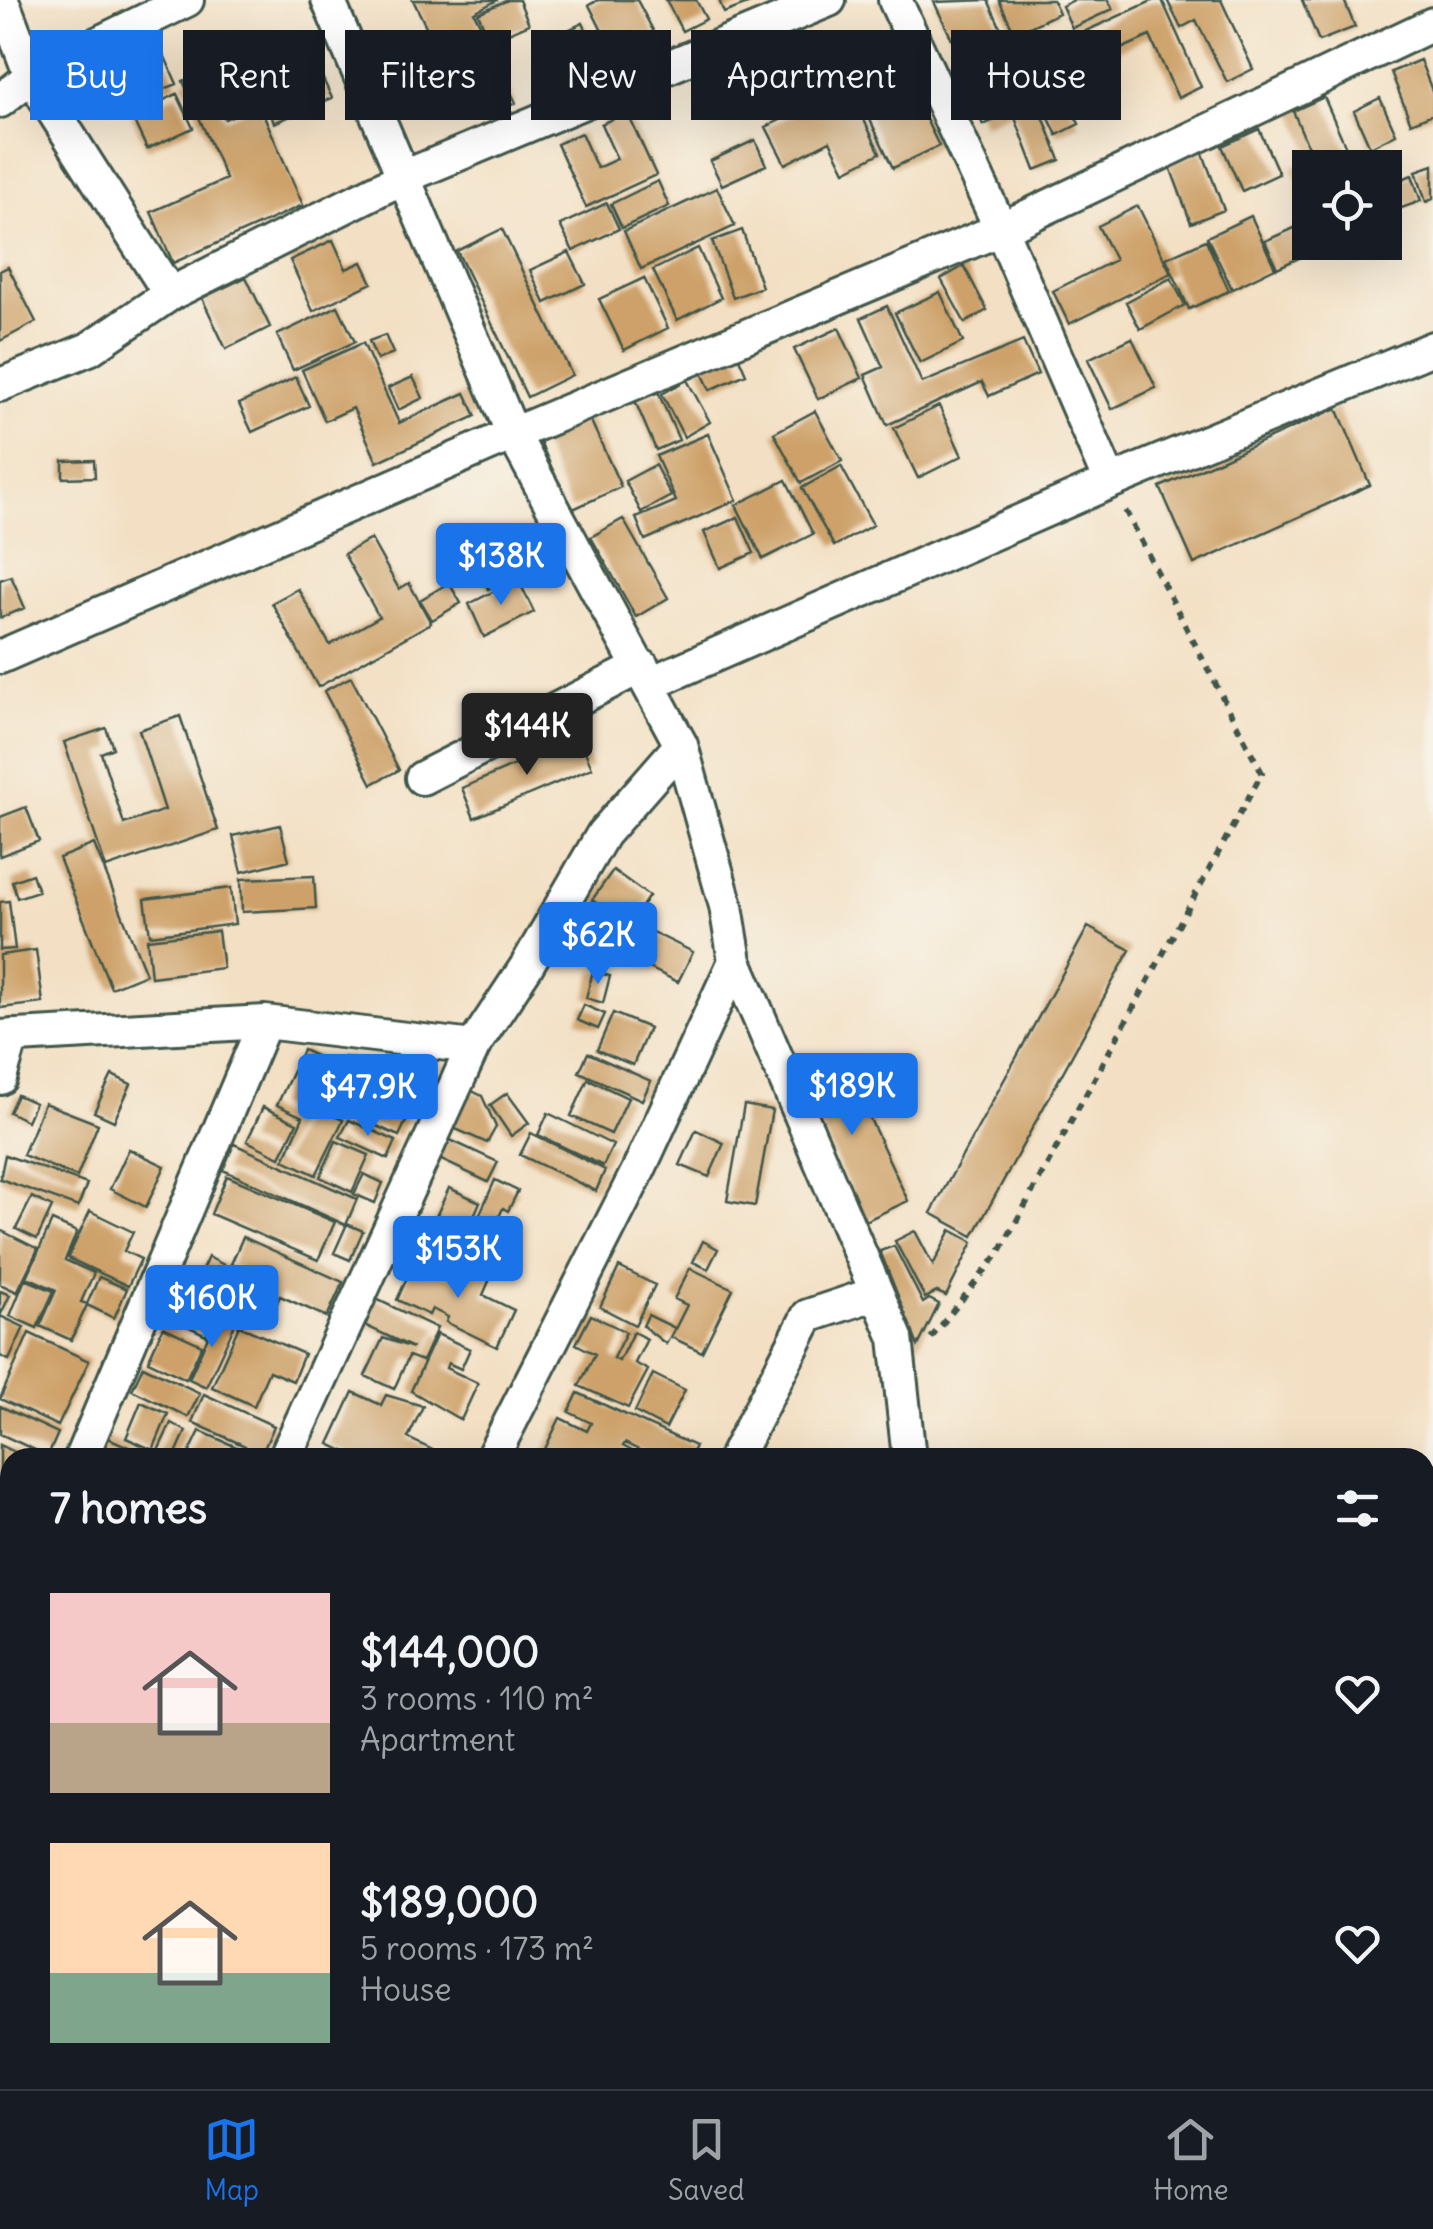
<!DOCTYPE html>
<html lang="en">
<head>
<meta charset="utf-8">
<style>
	:root { --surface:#171b24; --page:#20242c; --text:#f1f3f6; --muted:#9ea1a6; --line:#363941; --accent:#1a73e8 }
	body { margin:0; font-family:Delius,sans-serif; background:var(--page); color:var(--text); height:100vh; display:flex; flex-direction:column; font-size:38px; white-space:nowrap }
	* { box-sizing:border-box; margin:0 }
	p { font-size:32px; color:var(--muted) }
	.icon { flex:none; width:55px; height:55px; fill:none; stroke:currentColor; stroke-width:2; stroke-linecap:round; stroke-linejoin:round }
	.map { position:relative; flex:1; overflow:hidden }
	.side { position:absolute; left:0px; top:1448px; width:1435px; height:642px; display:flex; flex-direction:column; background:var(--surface); border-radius:30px 30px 0 0; box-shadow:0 10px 40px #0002 }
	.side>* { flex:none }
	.hud { position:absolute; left:30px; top:30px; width:1375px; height:90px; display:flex; gap:20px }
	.tools { position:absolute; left:1292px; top:150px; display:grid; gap:20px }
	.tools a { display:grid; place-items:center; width:110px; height:110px; border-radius:0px; background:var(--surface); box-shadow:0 10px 40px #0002; font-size:50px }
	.price { position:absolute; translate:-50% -85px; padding:0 22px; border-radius:10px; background:var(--accent); color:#fff; font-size:32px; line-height:65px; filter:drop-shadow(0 2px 5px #0008) }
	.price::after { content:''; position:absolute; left:50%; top:60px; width:30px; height:22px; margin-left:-15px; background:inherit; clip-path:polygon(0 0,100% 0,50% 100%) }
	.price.current { background:#222; color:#fff }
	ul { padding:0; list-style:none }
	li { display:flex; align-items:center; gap:30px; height:250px; padding:0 50px }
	li span { display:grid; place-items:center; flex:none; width:280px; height:200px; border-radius:0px; color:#555 }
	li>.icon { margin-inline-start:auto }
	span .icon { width:120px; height:120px; fill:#fffc; stroke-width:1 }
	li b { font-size:42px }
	h2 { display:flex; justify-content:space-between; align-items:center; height:120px; padding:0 50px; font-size:42px }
	.chip { padding:0 35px; border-radius:0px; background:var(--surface); box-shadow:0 10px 40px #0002; font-size:35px; line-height:90px }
	.chip.current { background:var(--accent); color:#fff }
	.tabs { display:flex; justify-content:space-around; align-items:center; height:140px; border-top:2px solid var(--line); background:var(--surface); font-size:28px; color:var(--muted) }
	.tabs a { display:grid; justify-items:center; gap:5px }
	.tabs .current { color:var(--accent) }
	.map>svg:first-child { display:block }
	.building { fill:#cda169 }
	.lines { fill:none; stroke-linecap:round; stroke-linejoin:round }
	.minor-casing { stroke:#3f554a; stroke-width:38 }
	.path { stroke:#3f554a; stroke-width:6; stroke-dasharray:8 8; stroke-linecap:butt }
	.minor { stroke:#fff; stroke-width:32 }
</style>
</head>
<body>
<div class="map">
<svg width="1433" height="2089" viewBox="0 0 1433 2089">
	<rect width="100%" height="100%" fill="#f7f3e8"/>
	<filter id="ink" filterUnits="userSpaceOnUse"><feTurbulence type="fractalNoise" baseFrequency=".01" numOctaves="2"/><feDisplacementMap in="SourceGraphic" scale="20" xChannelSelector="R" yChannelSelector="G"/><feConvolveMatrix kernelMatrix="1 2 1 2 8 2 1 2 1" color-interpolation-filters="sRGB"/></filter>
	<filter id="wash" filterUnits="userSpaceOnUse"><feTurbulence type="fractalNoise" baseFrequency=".0048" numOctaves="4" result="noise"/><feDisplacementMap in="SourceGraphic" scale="40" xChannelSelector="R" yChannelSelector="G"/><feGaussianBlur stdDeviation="2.25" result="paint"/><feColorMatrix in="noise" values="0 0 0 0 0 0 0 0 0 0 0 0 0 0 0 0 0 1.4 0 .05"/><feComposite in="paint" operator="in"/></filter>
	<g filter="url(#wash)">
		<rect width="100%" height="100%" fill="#f3e0c4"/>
		<g id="blocks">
			<!-- building -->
			<path class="building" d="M413,0H498L474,12L487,39L443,61Z
				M508,0H519L529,24L490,41L478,13Z
				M598,0H637L657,38L616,59L589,5Z
				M666,0H696L706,19L682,31Z
				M719,0H758L724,13Z
				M988,0L1002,31L958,52L934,2Z
				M999,0H1053L1059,13L1015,34Z
				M1074,0H1108L1113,9L1072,28L1062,6Z
				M1154,0H1162L1201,87L1178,98L1150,36L1112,53L1106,40L1110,52L1078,67L1066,40Z
				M1167,0H1221L1253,69L1227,82L1196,20L1181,28Z
				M1302,0H1344L1355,27L1319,41Z
				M583,23L607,73L562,94L538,44Z
				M417,37L432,68L389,89L374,57Z
				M488,45L516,103L486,117L470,85L454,93L441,67Z
				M1018,50L1032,83L1003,95L1010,113L983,125L961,74Z
				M780,51L804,101L766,119L742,68Z
				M165,57L177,84L157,92L146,65Z
				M1420,60L1433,93V114L1411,123L1391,72Z
				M899,64L939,146L893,168L854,86Z
				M1075,64L1088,92L1068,102L1079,124L1057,135L1033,85Z
				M204,71L225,119L259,104L303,205L173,263L151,212L226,179L183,81Z
				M321,75L332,98L274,123L265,99Z
				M848,87L880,153L845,171L830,141L785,164L766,127Z
				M1032,88L1060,160L1035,170L1007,97Z
				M177,94L193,128L147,149L131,115Z
				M1324,97L1355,168H1317L1293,111Z
				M1380,98L1396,134L1370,147L1354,111Z
				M627,112L656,175L586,207L557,144L581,133L597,168L617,159L601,124Z
				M1259,129L1279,174L1242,191L1222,146Z
				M755,140L766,165L722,185L710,161Z
				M1202,151L1224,210L1191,223L1169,164Z
				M1310,159L1314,168H1310V212L1291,167Z
				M1433,165V199L1426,202L1416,171Z
				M1412,175L1421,201L1385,214V186Z
				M658,181L669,206L622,228L611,204Z
				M717,188L735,226L641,269L624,231Z
				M607,203L619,229L573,251L560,225Z
				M1138,206L1171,273L1069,324L1053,291L1115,260L1098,226Z
				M1251,216L1275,268L1232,289L1207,237Z
				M1310,221V242H1334L1277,268L1265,241Z
				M502,229L572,375L527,397L457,251Z
				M742,230L762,287L733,298L712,241Z
				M333,240L346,269L362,262L372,283L313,311L290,260Z
				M1206,240L1229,291L1189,309L1166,258Z
				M698,248L721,298L677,320L653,270Z
				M569,252L585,284L545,303L530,270Z
				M964,266L987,310L965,323L941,279Z
				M8,267L36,322L0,341V271Z
				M246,277L270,327L226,349L202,298Z
				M644,278L668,328L624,350L599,299Z
				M1171,278L1185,305L1140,329L1126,302Z
				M940,292L963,342L920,363L895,313Z
				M338,306L355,342L293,370L277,335Z
				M887,306L922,383L1023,341L1038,374L989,396L982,382L887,425L865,375L883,367L861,318Z
				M839,328L862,378L818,399L794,349Z
				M385,335L393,353L377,360L369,341Z
				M1132,338L1156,388L1112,409L1088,359Z
				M363,343L399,423L465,393L476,416L377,462L353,408L325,421L302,370Z
				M736,351L746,374L710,390L700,368Z
				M296,377L309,406L252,432L239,404Z
				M413,377L423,398L398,410L388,388Z
				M687,380L710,422L684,437L662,394Z
				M658,392L679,440L656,450L635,401Z
				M939,406L962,456L918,478L894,428Z
				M1337,408L1370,485L1194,564L1160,487Z
				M815,411L842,461L801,483L774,433Z
				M590,419L621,487L571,510L540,442Z
				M708,434L737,500L645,540L636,518L676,501L656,456Z
				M94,460L95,477L63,478V461Z
				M655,465L671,496L641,512L625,481Z
				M841,466L873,525L834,546L802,488Z
				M786,480L813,534L763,559L736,505Z
				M738,517L754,553L720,568L704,532Z
				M623,519L668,598L636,617L591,537Z
				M525,536L538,567L488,589L475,558Z
				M371,539L399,589L409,583L431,623L318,687L272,603L298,589L330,645L379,617L344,554Z
				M11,576L25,608L0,618V580Z
				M518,579L534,612L484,637L469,604Z
				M449,583L461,603L432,620L420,600Z
				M351,677L399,770L372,784L324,691Z
				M180,716L218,830L106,868L64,742L106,728L113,748L101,753L124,824L165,810L139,730Z
				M579,737L592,768L474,818L462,788Z
				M26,807L39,841L0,856V817Z
				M280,825L289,860L242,872L233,836Z
				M94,844L146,974L111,988L59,858Z
				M613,870L649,896L629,926L592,900Z
				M32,874L38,891L17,898L12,881Z
				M314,876L316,908L242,912L241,879Z
				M231,888L235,924L150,935L145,899Z
				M9,901L15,949L0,950V902Z
				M640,926L693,952L678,982L625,956Z
				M1088,927L1130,950L973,1236L931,1213Z
				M218,931L223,968L151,977L147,939Z
				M36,950L43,1003L0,1008V955Z
				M593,971L610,976L603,1003L586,998Z
				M584,1005L605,1014L598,1029L577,1020Z
				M613,1013L649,1028L633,1065L597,1050Z
				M303,1050L340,1067L320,1109L343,1120L316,1175L284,1160L303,1117L277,1105Z
				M588,1053L651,1081L642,1100L579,1072Z
				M840,1054L908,1201L865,1221L797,1075Z
				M345,1057L423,1081L416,1105L338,1081Z
				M112,1075L131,1084L114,1121L94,1112Z
				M588,1079L628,1098L611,1134L571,1116Z
				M466,1088L482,1096L496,1127L487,1143L449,1126Z
				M507,1093L529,1123L511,1136L490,1105Z
				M17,1095L35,1103L27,1121L9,1112Z
				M360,1097L407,1119L399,1136L352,1115Z
				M44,1103L98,1124L77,1177L23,1155Z
				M744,1105L772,1110L755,1206L727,1201Z
				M263,1107L297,1123L280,1157L247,1141Z
				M548,1113L613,1145L603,1166L538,1135Z
				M349,1120L396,1141L388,1159L340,1137Z
				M696,1130L724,1143L709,1177L680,1165Z
				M531,1133L605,1170L596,1191L520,1155Z
				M446,1138L498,1162L488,1182L437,1158Z
				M336,1141L369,1155L352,1192L320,1177Z
				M234,1144L357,1199L346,1225L223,1170Z
				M129,1149L165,1166L146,1207L110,1189Z
				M5,1155L87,1184L78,1207L0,1179Z
				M364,1174L383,1183L375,1203L354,1194Z
				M227,1176L335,1222L318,1260L211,1214Z
				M495,1180L518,1191L508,1211L503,1208L484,1249L468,1241Z
				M449,1188L480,1202L465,1236L434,1221Z
				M32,1197L52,1207L37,1239L16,1229Z
				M90,1211L133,1232L124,1251L141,1259L128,1286L68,1258Z
				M52,1221L77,1232L65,1260L94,1273L81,1302L87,1304L99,1277L127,1289L114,1318L87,1305L71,1340L40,1326L56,1290L27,1277Z
				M347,1224L363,1231L350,1260L334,1253Z
				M0,1230L38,1249L17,1292L0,1284Z
				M951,1230L973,1242L946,1296L937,1292L925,1298L895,1241L915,1231L933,1265Z
				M243,1237L343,1282L327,1317L280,1296L270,1317L247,1306L260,1276L231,1264Z
				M703,1241L718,1249L708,1269L693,1262Z
				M894,1246L923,1303L929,1299L939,1304L918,1346L880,1251Z
				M208,1257L250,1278L239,1300L197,1281Z
				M414,1262L465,1282L473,1265L492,1274L483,1295L514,1310L497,1347L446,1322L448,1317L432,1309L429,1315L397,1300Z
				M619,1267L655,1285L635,1325L600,1307Z
				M690,1268L733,1289L702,1352L671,1337L687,1305L674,1299Z
				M25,1279L54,1291L37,1328L10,1316Z
				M0,1291L10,1295L0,1316L24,1327L9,1360L0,1356Z
				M174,1292L217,1312L206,1335L164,1315Z
				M374,1298L437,1328L422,1361L409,1356L394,1389L365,1376L383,1338L413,1348L362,1324Z
				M218,1314L236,1322L206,1387L189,1379Z
				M591,1315L626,1332L613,1358L619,1361L633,1332L647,1339L635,1363L648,1370L628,1408L579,1386L595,1354L576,1344Z
				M648,1315L675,1328L666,1344L643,1326Z
				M239,1326L304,1354L293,1381L269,1371L254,1406L212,1387Z
				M163,1327L202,1345L186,1379L148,1361Z
				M29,1333L89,1361L58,1426L0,1399Z
				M437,1334L470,1349L461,1369L448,1363L446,1368L478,1383L461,1420L411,1391Z
				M143,1366L200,1393L188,1417L132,1390Z
				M653,1374L685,1390L666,1428L635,1412Z
				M353,1392L381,1405L386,1395L423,1406L408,1438L449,1458H358L329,1444Z
				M578,1393L695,1446L689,1458H655L625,1443L623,1446L645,1458L542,1455L560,1418L587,1431L591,1423L569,1412Z
				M204,1394L274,1426L260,1458H240L245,1446L192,1422Z
				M141,1402L168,1414L153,1450L126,1438Z
				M0,1406L58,1433L48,1456L0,1434Z
				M171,1423L186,1431L174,1458H161L156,1455Z
				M200,1431L239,1448L235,1458H187Z
				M106,1437L153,1458H97Z
				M0,1445L27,1458H10V1499L0,1494Z
				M0,1499L10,1503L9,1536L0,1532Z
				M73,2080H108L110,2084L77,2089Z
				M112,2080H149L138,2089H119Z
				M154,2080H197L185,2089H143Z
				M228,2080H275L288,2089H229L224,2086Z
				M809,2080H863L859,2089H805Z
				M898,2080H993L1000,2089H905Z
				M1008,2080H1116L1123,2089H1015Z"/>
		</g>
	</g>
	<g filter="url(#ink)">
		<use href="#blocks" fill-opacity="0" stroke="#3f554a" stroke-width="2.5"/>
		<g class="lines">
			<defs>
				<path id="minor" d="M2,0L31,76L170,294
					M328,0L513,434L681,745L726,906L735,961L896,1338L909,1458
					M895,0L1001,229L1110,482
					M0,101L31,76L187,0
					M0,385L89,349L170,294L404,177L829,0
					M0,657L513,434L1001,229L1433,24
					M651,683L1110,482L1433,348
					M422,778L642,666
					M0,1037L265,1022L473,1047L526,967L603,834L681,745
					M0,1078L12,1036
					M81,1458L265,1022
					M285,1458L473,1047
					M492,1458L638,1171L735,961
					M735,1458L808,1316L874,1294
					M0,1633L10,1611
					M0,1890L10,1895
					M0,1983L10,1958
					M346,2080L362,2089
					M1201,2080L1210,2089
					M769,2089L773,2080"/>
			</defs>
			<!-- minor casing -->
			<use href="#minor" class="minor-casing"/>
			<!-- path -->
			<path class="path" d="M931,1338L999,1253L1262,773L1125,510"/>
			<!-- minor -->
			<use href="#minor" class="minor"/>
		</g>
	</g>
</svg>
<div class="tools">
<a><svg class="icon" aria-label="locate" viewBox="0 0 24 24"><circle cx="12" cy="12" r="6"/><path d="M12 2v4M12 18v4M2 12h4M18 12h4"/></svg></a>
</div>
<b class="price" style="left:501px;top:608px">$138K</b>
<b class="price current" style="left:527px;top:778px">$144K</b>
<b class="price" style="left:598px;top:987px">$62K</b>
<b class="price" style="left:852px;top:1138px">$189K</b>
<b class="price" style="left:368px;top:1139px">$47.9K</b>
<b class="price" style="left:458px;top:1301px">$153K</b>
<b class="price" style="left:212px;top:1350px">$160K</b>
<div class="hud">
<a class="chip current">Buy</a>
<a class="chip">Rent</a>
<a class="chip">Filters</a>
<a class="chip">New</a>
<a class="chip">Apartment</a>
<a class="chip">House</a>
</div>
<section class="side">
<h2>7 homes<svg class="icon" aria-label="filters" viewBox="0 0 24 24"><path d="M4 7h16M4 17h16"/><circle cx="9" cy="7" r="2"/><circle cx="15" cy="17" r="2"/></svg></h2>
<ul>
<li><span style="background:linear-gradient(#f6c9c9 65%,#b9a48a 0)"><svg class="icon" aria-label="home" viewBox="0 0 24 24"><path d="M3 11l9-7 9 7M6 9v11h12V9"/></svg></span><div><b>$144,000</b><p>3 rooms · 110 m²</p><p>Apartment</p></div><svg class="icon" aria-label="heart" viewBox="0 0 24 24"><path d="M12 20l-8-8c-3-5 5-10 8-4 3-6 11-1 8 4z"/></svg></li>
<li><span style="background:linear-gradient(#ffd9b3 65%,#7fa58c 0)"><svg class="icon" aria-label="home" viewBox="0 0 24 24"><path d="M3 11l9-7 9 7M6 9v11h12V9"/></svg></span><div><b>$189,000</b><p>5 rooms · 173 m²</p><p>House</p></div><svg class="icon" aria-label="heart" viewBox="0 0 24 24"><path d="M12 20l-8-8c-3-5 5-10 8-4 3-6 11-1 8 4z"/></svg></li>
</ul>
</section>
</div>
<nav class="tabs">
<a class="current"><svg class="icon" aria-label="map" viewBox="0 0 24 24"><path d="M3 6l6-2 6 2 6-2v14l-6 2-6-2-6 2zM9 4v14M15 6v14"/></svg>Map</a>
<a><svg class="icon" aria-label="saved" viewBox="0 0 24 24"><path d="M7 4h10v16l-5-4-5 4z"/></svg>Saved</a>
<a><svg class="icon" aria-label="home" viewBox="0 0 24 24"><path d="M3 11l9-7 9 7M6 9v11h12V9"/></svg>Home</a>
</nav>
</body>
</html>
